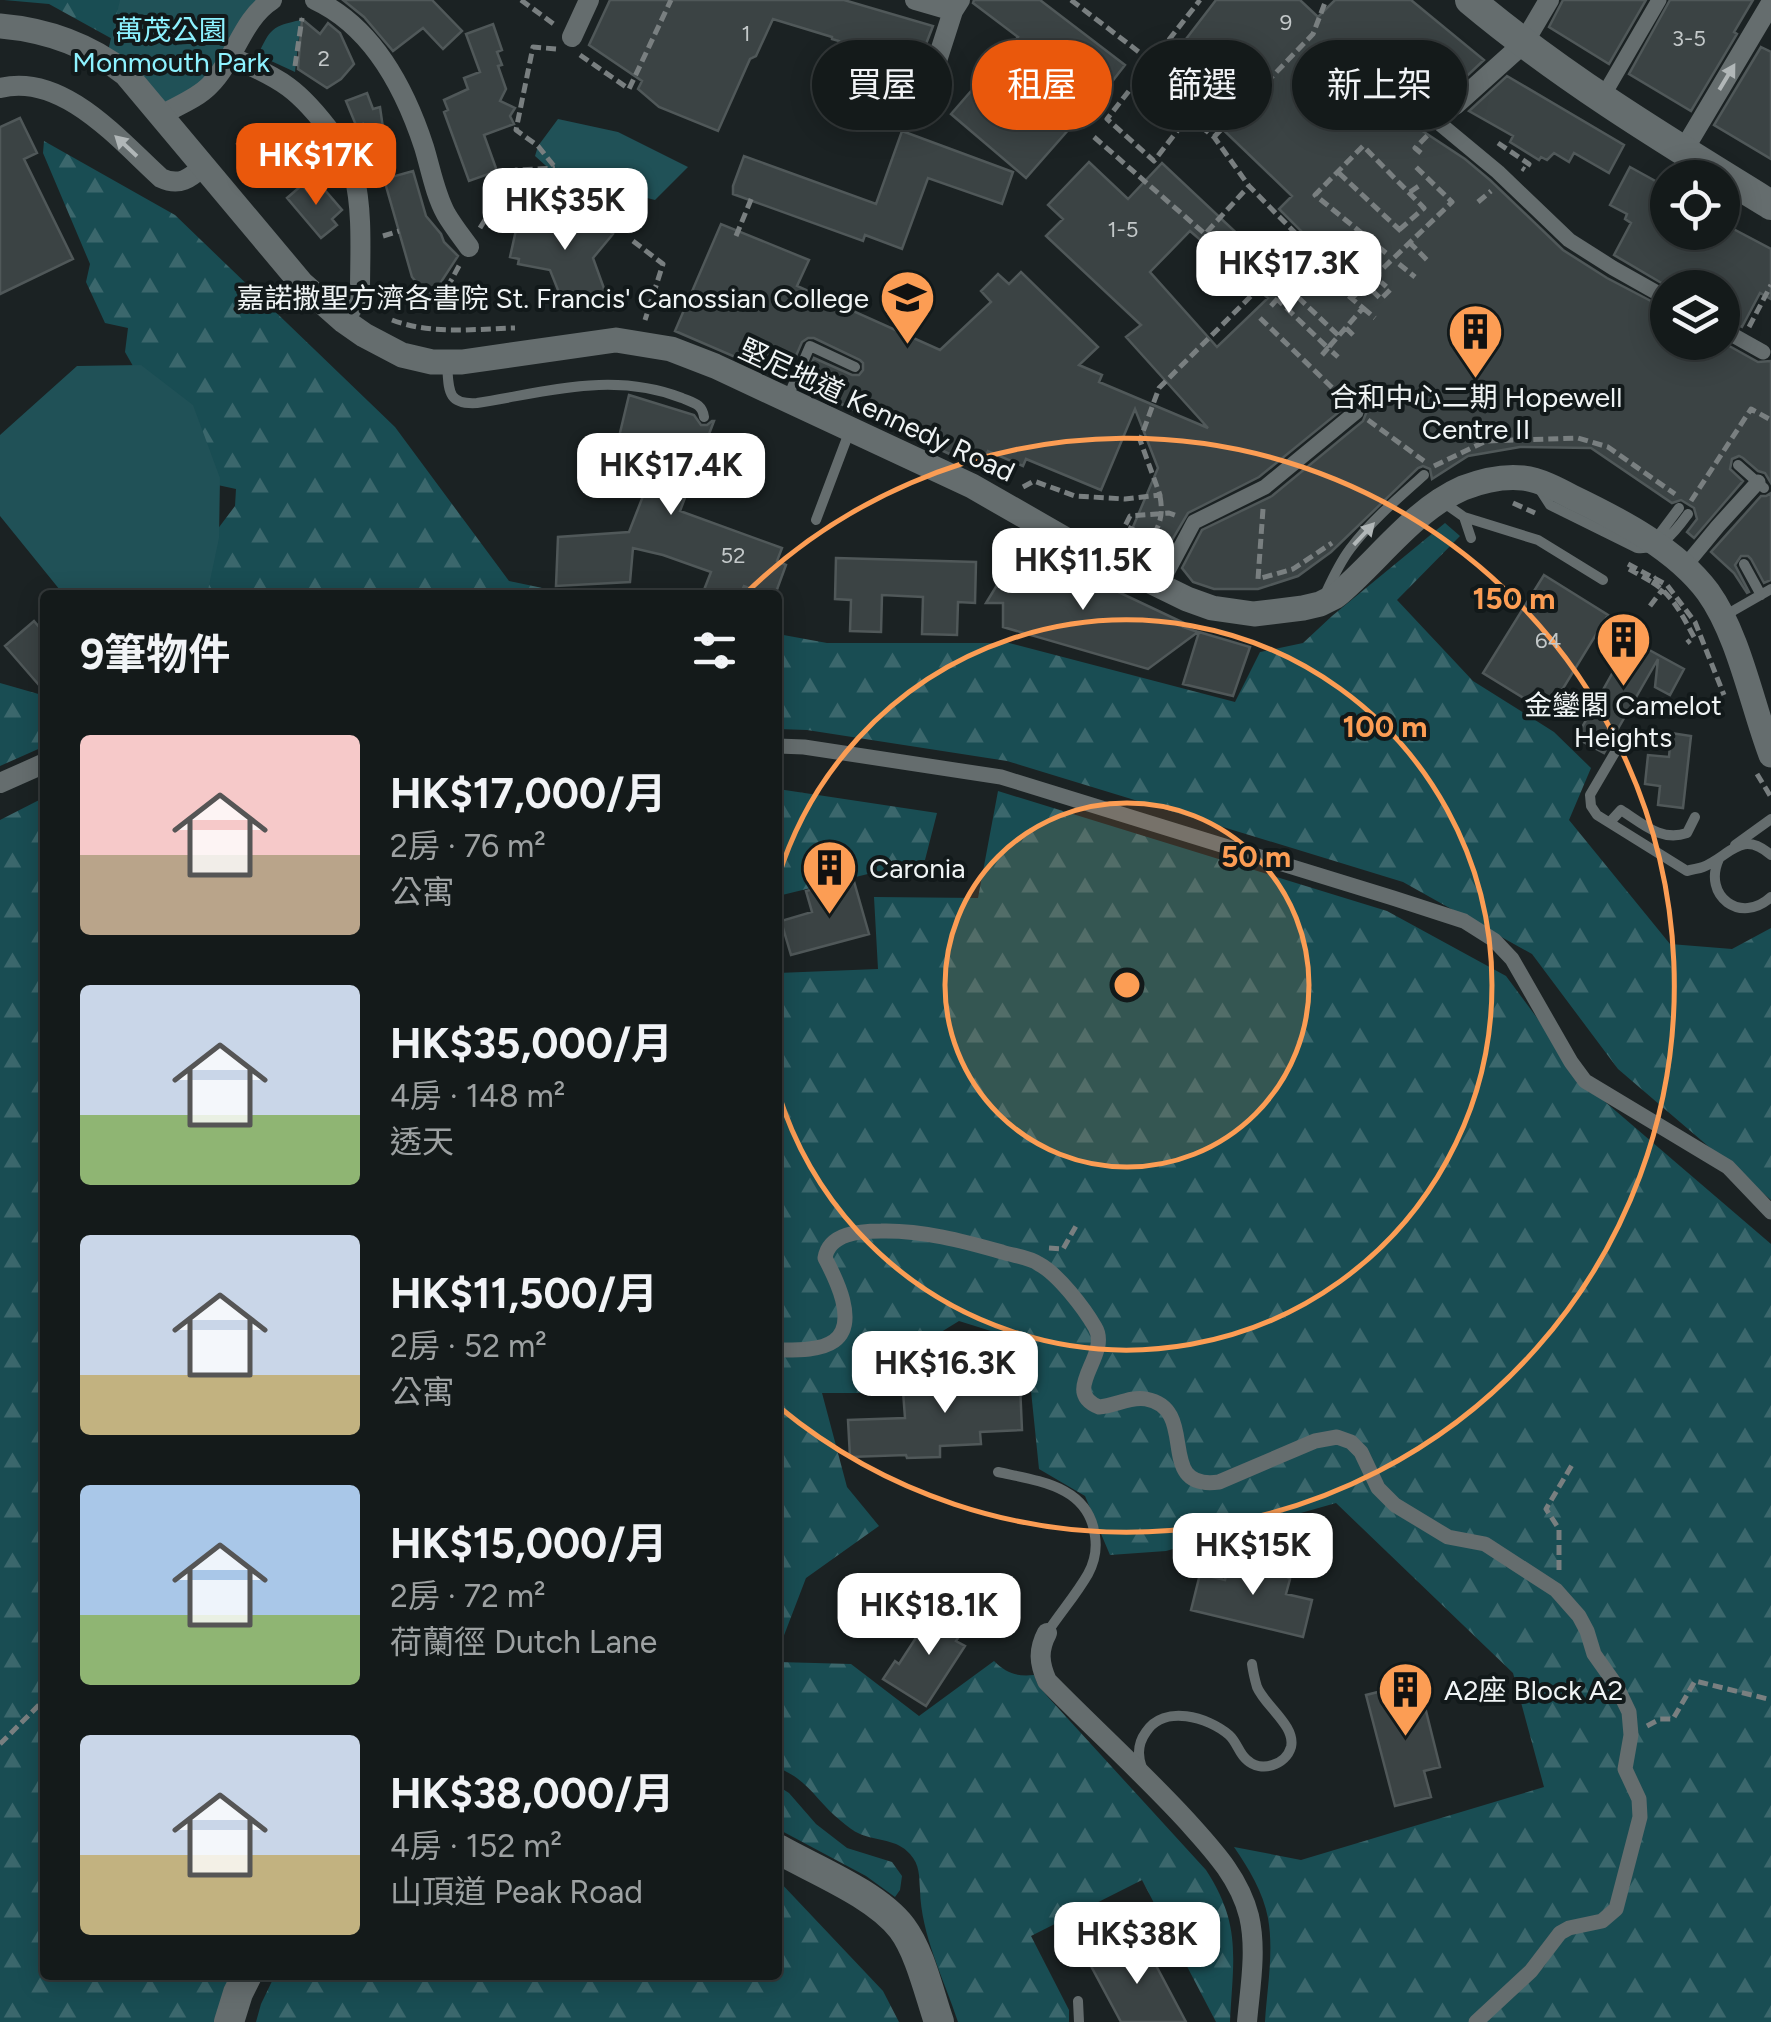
<!DOCTYPE html>
<html lang="zh-TW">
<head>
<meta charset="utf-8">
<style>
	:root { --surface:#141a1a; --page:#1d2323; --text:#f1f3f6; --muted:#9da1a2; --line:#333839; --accent:#ea580c }
	body { margin:0; font-family:Figtree,"Noto Sans TC",sans-serif; background:var(--page); color:var(--text); height:100vh; display:flex; flex-direction:column; font-size:38px; white-space:nowrap }
	* { box-sizing:border-box; margin:0 }
	p { font-size:32px; color:var(--muted) }
	.icon { flex:none; width:55px; height:55px; fill:none; stroke:currentColor; stroke-width:2; stroke-linecap:round; stroke-linejoin:round }
	.map { position:relative; flex:1; overflow:hidden }
	.panel { position:absolute; left:40px; top:590px; width:742px; height:1390px; display:flex; flex-direction:column; background:var(--surface); border-radius:10px; box-shadow:0 5px 25px #0003,0 0 0 2px var(--line) }
	.panel>* { flex:none }
	.top-card { position:absolute; left:812px; top:40px; width:808px; height:90px; display:flex; gap:20px }
	.controls { position:absolute; left:1650px; top:160px; display:grid; gap:20px }
	.controls a { display:grid; place-items:center; width:90px; height:90px; border-radius:50%; background:var(--surface); box-shadow:0 5px 25px #0003,0 0 0 2px var(--line); font-size:50px }
	.price { position:absolute; translate:-50% -85px; padding:0 22px; border-radius:20px; background:#fff; color:#222; font-size:32px; line-height:65px; filter:drop-shadow(0 2px 5px #0008) }
	.price::after { content:''; position:absolute; left:50%; top:60px; width:30px; height:22px; margin-left:-15px; background:inherit; clip-path:polygon(0 0,100% 0,50% 100%) }
	.price.active { background:var(--accent); color:#fff }
	ul { padding:0; list-style:none }
	li { display:flex; align-items:center; gap:30px; height:250px; padding:0 40px }
	li span { display:grid; place-items:center; flex:none; width:280px; height:200px; border-radius:10px; color:#555 }
	li>.icon { margin-inline-start:auto }
	span .icon { width:120px; height:120px; fill:#fffc; stroke-width:1 }
	li b { font-size:42px }
	h2 { display:flex; justify-content:space-between; align-items:center; height:120px; padding:0 40px; font-size:42px }
	.pill { padding:0 35px; border-radius:45px; background:var(--surface); box-shadow:0 5px 25px #0003,0 0 0 2px var(--line); font-size:35px; line-height:90px }
	.pill.active { background:var(--accent); color:#fff }
	.map>svg:first-child { display:block }
	.forest { fill:url(#forest-firs) }
	.park { fill:#205157 }
	.building { fill:#3b4344; stroke:#505859; stroke-width:2.5; fill-rule:evenodd }
	.lines { fill:none; stroke-linecap:round; stroke-linejoin:round }
	.path { stroke:#797f80; stroke-width:5; stroke-dasharray:10 5; stroke-linecap:butt }
	.service { stroke:#656d6e; stroke-width:10 }
	.pedestrian { stroke:#656d6e; stroke-width:15 }
	.minor { stroke:#656d6e; stroke-width:20 }
	.tertiary { stroke:#656d6e; stroke-width:25 }
	.secondary { stroke:#656d6e; stroke-width:30 }
	.oneway { fill:#b1b7b8 }
	.ring { fill:none; stroke:#fc9d54; stroke-width:5 }
	.labels { text-anchor:middle; stroke-width:8; stroke-linejoin:round; paint-order:stroke }
	.number-label { font-size:22px; fill:#c3c8c9 }
	.park-label { font-size:28px; fill:#8df2ff; stroke:#12191a }
	.poi-label { font-size:28px; fill:#f0f4f5; stroke:#12191a }
	.street-label { font-size:28px; fill:#f0f4f5; stroke:#12191a }
	.centre { fill:#fc9d54; stroke:#12191a; stroke-width:5 }
	.ring-label { font-size:30px; text-anchor:middle; font-weight:bold; fill:#fc9d54; stroke:#12191a; stroke-width:8; stroke-linejoin:round; paint-order:stroke }
</style>
</head>
<body>
<div class="map">
<svg width="1771" height="2022" viewBox="0 0 1771 2022">
	<defs>
		<pattern id="forest-firs" width="22" height="20" patternUnits="userSpaceOnUse" patternTransform="scale(2.5)"><rect width="22" height="20" fill="#194d53"/><path d="M5 1l3.5 6h-7zM16 11l3.5 6h-7z" fill="#3b676c"/></pattern>
	</defs>
	<rect width="100%" height="100%" fill="#1b2223"/>
	<!-- forest -->
	<path class="forest" d="M4,0H262L116,41L49,4Z
		M44,141L175,215L395,427L509,581L576,595H168L235,506L236,489L213,484L161,415L125,352L128,328L105,323L86,282L90,264L43,153Z
		M1445,523L1460,536L1397,600L1473,681L1554,732L1591,768L1569,820L1670,944L1732,949L1771,928V1200L1618,1069L1532,954L1403,882L1007,761L807,730L778,729V634L827,643H1009L1235,702L1260,652L1303,643L1332,616Z
		M0,683L42,695L45,694V746L0,766Z
		M778,789L937,813L925,860L778,896Z
		M998,791L1387,911L1506,976L1589,1088L1771,1244V2022H1265C1267,1989 1274,1952 1268,1918C1263,1892 1249,1869 1234,1847L1301,1860L1544,1787L1513,1673L1336,1503L1166,1551L1110,1555L1085,1496L1039,1469L1026,1342L959,1321L894,1361L892,1393H822L847,1487L879,1526L806,1578L778,1651V973L878,969L874,897L978,898Z
		M45,797V1975H233L217,2022H0V820Z
		M994,1661C1006,1673 1017,1677 1034,1675L1038,1685L1048,1697L1206,1870C1242,1925 1233,1959 1230,2022H1216L1142,1880L1031,1936L1069,2010V2022H958C944,1979 921,1935 920,1890C919,1876 920,1865 910,1854C897,1839 877,1841 860,1834C853,1831 847,1826 841,1821C817,1802 808,1779 778,1768V1662L851,1664L919,1716Z
		M778,1786L789,1793L816,1824L847,1848L892,1862L902,1876L900,1890L895,1897L866,1876L778,1829Z
		M778,1880L883,1991L899,2022H256L261,2004L275,1975H778Z"/>
	<!-- park -->
	<path class="park" d="M120,0H265L215,71L193,90L162,105L108,51Z
		M301,20L295,72L258,55C270,29 272,26 301,20Z
		M558,119L618,132L688,167L655,200L556,175L535,156L538,146Z
		M141,365L193,405L220,478L219,538L207,595H64L0,516V435L77,366Z"/>
	<!-- building -->
	<path class="building" d="M343,0H432L462,31L443,49L423,28L393,51L364,17Z
		M610,0H844L933,26L919,62L891,56L885,76L866,70L864,76L836,64L837,58H834L839,41L832,39V37L773,19L756,56L750,59L718,131L659,107L638,89L642,81L589,45Z
		M974,0H1040L1125,65L1111,83L1106,79L1077,120L1026,178L951,114L1018,37L973,3Z
		M1216,0H1300L1318,17L1335,0H1411L1484,60L1437,104L1417,92L1402,114L1416,124L1415,126L1465,159L1490,180L1563,250L1607,278L1668,310V342H1722L1758,362L1771,361V483L1765,473L1758,471L1743,458L1739,456L1732,459L1730,469L1743,481L1694,538L1687,532L1697,519L1694,508L1681,500L1672,503L1591,448L1520,447L1468,456L1432,479L1430,469L1423,466L1418,468L1331,552L1298,576L1258,589H1214L1193,582L1182,568L1202,530L1272,496L1363,421L1367,411L1364,404L1355,401L1350,403L1259,477L1188,513L1162,557L1127,541L1158,468L1135,409L1101,490L1026,459L1023,466L988,451L980,468L802,386L814,358L852,375H859L863,370V363L860,360L814,338H808L802,342L786,379L675,331L721,224L809,260L797,286L940,350L991,302L981,291L998,274L1009,284L1021,272L1098,347L1079,365L1102,375L1099,382L1208,428L1126,337L1141,325L1046,236L1063,219L1048,205L1089,162L1128,199L1162,163L1296,289L1327,257L1279,209L1292,196L1186,94L1180,102L1175,98L1166,110L1149,97L1191,43L1186,39ZM1190,231L1268,298L1217,347L1150,272Z
		M1563,0H1646L1609,64L1549,27Z
		M1670,0H1753L1734,32L1737,34L1691,111L1629,74Z
		M302,19L320,34L328,23L340,33L354,64L341,79L327,88L298,69Z
		M493,24L502,50L497,52L502,65L498,66L506,89L500,101L515,108L510,116L514,124L484,135L497,171L469,181L444,112L448,110L444,100L468,89L464,78L480,72L466,34Z
		M1761,47L1771,52V159L1714,125Z
		M1507,76L1624,145L1609,173L1574,153L1569,162L1554,153L1547,160L1541,157L1539,160L1510,142L1513,136L1469,111Z
		M367,93L373,109L380,107L383,128L368,134L363,124L358,130L346,101Z
		M20,118L37,153L24,159L73,259L0,294V127Z
		M253,131L274,155L258,169L237,144Z
		M902,131L1013,172L1002,204L928,178L902,249L865,235L863,241L733,194V186L744,156L876,204Z
		M1630,167L1668,188V232H1722V223L1771,249V299L1760,293L1742,327L1722,318V288H1670L1614,255L1631,223L1625,219L1627,214L1610,205Z
		M413,171L426,216L441,234L444,242L458,256L430,299L412,277L384,179Z
		M318,182L342,210L332,219L337,225L321,238L287,198L302,185L307,191Z
		M575,202L613,234L593,258L606,294L573,306L569,297L562,300L550,270L518,264L519,259L510,257L518,221L553,228Z
		M629,395L694,415L701,425H707L712,421H714L680,511L782,548L777,561L786,565L775,595H768L744,586L740,595H702L711,572L663,555L633,548L630,582L556,586L558,537L629,532L661,450L619,437Z
		M1771,493V580L1764,583L1751,559L1748,556H1741L1735,565L1749,592L1747,593L1734,573L1711,552L1761,496H1766Z
		M1021,546L1184,623L1183,627L1198,632L1148,669L1003,627V603H986Z
		M836,558L976,562L975,603L958,602L957,635L922,634L923,597L882,595L881,632L850,631L851,600L835,599Z
		M1544,575L1608,615L1548,713L1483,673Z
		M34,621L45,634V692L5,646Z
		M1199,632L1250,647L1233,696L1183,684Z
		M1631,640L1684,669L1670,695L1655,687L1658,659L1604,753L1576,738Z
		M1671,733L1691,736L1683,808L1658,805L1660,786L1645,784L1648,755L1669,757Z
		M853,878L869,934L791,955L781,921L812,912L806,891Z
		M1019,1362L1022,1430L980,1432L981,1444L940,1446V1457L907,1458L906,1455L850,1457L848,1420L905,1418L903,1391L944,1389V1378L986,1376V1364Z
		M1251,1561L1272,1566L1290,1579L1286,1594L1312,1600L1303,1637L1191,1610L1200,1574L1225,1580L1229,1564Z
		M947,1609L968,1623L956,1641L965,1646L926,1706L883,1679L895,1661L899,1664L932,1613L941,1619Z
		M1402,1686L1409,1711L1425,1707L1440,1767L1424,1771L1431,1797L1395,1806L1366,1695Z
		M1142,1939L1186,2022H1121L1091,1966Z"/>
	<g class="lines">
		<!-- path -->
		<path class="path" d="M521,0L555,25
			M1071,0L1152,62
			M1170,39L1218,78L1154,161L1107,119L1200,0
			M556,49L533,47L516,130L538,146L562,176L606,212L609,208L631,226L627,232
			M580,55L629,89L671,0
			M295,66L302,18
			M1189,117L1214,137L1249,186L1313,251
			M1094,137L1205,234L1249,186
			M1214,137L1313,34L1326,0
			M1498,143L1529,164L1525,170L1522,168
			M1421,153L1415,148L1429,134
			M1339,173L1404,234
			M1410,192L1422,184
			M1478,202L1491,191
			M480,228L516,170L555,168
			M383,236L399,231
			M736,236L752,197
			M633,241L663,264L645,320
			M1409,242L1430,263
			M1313,251H1331L1381,299L1390,290L1381,282
			M1386,253L1315,195L1363,146L1424,208L1399,230
			M1399,264L1415,277
			M1287,287L1339,336
			M1351,299L1452,202L1416,167
			M440,301L460,264
			M1271,306L1297,277L1305,259L1313,251
			M1363,308L1375,318
			M1260,318L1345,400
			M392,320C432,335 473,329 515,328
			M1749,327L1771,285
			M1346,328L1356,338
			M1322,355L1328,348L1338,357
			M1368,420L1424,461
			M1503,427L1505,440
			M1434,466L1486,441L1578,438L1608,447L1675,494
			M1023,487L1034,481L1075,496L1125,499L1160,495L1140,440L1159,388L1281,266L1305,259L1363,308L1328,348L1277,299
			M1160,496C1163,513 1161,523 1152,538L1125,526L1130,516L1169,513L1177,516
			M1691,501L1751,409L1771,420
			M1513,503L1535,513
			M1263,509L1258,579L1293,569L1332,543
			M1628,564L1667,585L1695,622L1724,695
			M1629,569L1652,582L1657,577
			M1652,582C1673,595 1683,617 1694,637L1687,643
			M1650,606L1663,589
			M1757,774L1771,797
			M1049,1248L1063,1249L1076,1226
			M1559,1570V1529L1546,1509L1572,1465
			M1647,1726L1660,1719H1673L1695,1681L1768,1699
			M0,1744L45,1699"/>
		<!-- service -->
		<path class="service" d="M447,364C449,389 446,405 477,403C548,392 612,371 682,398C694,403 702,404 704,417
			M787,399L810,346L855,367
			M1738,465L1764,488
			M1539,488L1550,505L1637,548C1662,550 1674,533 1688,514
			M1440,500L1464,517L1538,540L1603,580
			M1464,517L1471,538
			M816,520L850,430
			M1655,540L1679,508
			M1744,564L1761,595
			M1323,599C1331,582 1338,565 1350,549C1370,522 1398,498 1424,475
			M1724,616L1771,589
			M1617,749L1590,795L1591,806L1597,815L1687,871C1692,869 1698,869 1703,867C1730,856 1741,829 1771,855
			M1610,822L1621,810C1643,824 1661,842 1687,833L1695,817
			M1735,845L1771,819
			M1719,859C1702,896 1741,925 1771,897
			M998,1472C1039,1481 1089,1486 1095,1536C1097,1549 1094,1563 1088,1574C1076,1595 1060,1613 1047,1633
			M1142,1768C1137,1755 1138,1743 1146,1732C1164,1704 1208,1717 1229,1735C1237,1742 1239,1754 1247,1760C1261,1773 1286,1765 1291,1747C1296,1726 1265,1706 1257,1687C1255,1680 1253,1672 1252,1664
			M1078,2001L1079,2022"/>
		<!-- pedestrian -->
		<path class="pedestrian" d="M1602,98L1659,0
			M1455,105L1439,123L1498,172L1569,240L1613,268L1668,299
			M1722,329L1763,352
			M1685,566L1718,526L1758,482
			M1160,586L1194,522L1265,487L1356,412
			M778,746L804,747L1001,777L1393,898L1464,921L1494,940L1512,959L1571,1062L1585,1081L1728,1167L1771,1212
			M778,1350C794,1350 820,1351 834,1341C859,1323 835,1277 825,1258C829,1233 860,1231 881,1231C922,1230 963,1241 1002,1252C1014,1256 1029,1257 1039,1264C1058,1274 1084,1308 1095,1327C1112,1355 1059,1391 1099,1407C1115,1406 1130,1396 1146,1399C1201,1409 1153,1491 1219,1482L1315,1441L1337,1437L1351,1442L1361,1452L1378,1488L1395,1505L1448,1537L1485,1544L1556,1590L1579,1616L1587,1631L1594,1654L1616,1685L1629,1712L1631,1735L1625,1769L1639,1799L1640,1817L1616,1909L1602,1921L1569,1928L1560,1933L1531,1971L1476,2022"/>
		<!-- minor -->
		<path class="minor" d="M315,0C373,27 405,89 424,147C431,170 435,194 446,214C453,226 461,236 469,247
			M915,0L953,11
			M572,37L589,0
			M231,57C282,79 299,89 333,135C342,147 351,160 354,175C363,212 360,254 360,291L357,301L344,321
			M0,88C63,72 120,141 161,178C180,187 190,178 204,166
			M926,95L953,11L960,0
			M1455,105L1523,44L1549,0
			M161,115C177,106 198,98 210,85C235,60 242,19 272,0
			M1683,151L1771,3
			M0,783L45,763
			M1047,1633C1038,1650 1039,1663 1047,1681C1093,1728 1142,1772 1187,1821C1213,1850 1239,1877 1249,1916C1257,1950 1250,1988 1247,2022"/>
		<!-- tertiary -->
		<path class="tertiary" d="M0,26C47,30 89,45 126,74L302,284L344,321L364,335L402,355L432,362H462L616,340L671,349L715,366L972,486L1068,541L1187,599L1212,608L1254,614L1303,608L1320,604L1336,596C1378,561 1413,510 1463,488C1481,481 1504,476 1523,478C1540,480 1557,489 1572,497C1620,520 1676,549 1708,592C1739,635 1752,705 1771,755"/>
		<!-- secondary -->
		<path class="secondary" d="M1470,0C1563,78 1667,141 1771,205
			M778,1849C815,1870 876,1894 902,1928C920,1952 929,1993 939,2022
			M229,2022L238,1993L247,1975"/>
	</g>
	<!-- one-way arrows -->
	<defs><path id="oneway-solid" d="M-6-.8H1V-3.2L6.5 0L1 3.2V.8H-6Z" transform="scale(2.5)"/></defs>
	<g class="oneway">
		<use href="#oneway-solid" transform="translate(1727 77) rotate(-59)"/>
		<use href="#oneway-solid" transform="translate(126 146) rotate(-137)"/>
		<use href="#oneway-solid" transform="translate(1364 534) rotate(-47)"/>
	</g>
	<!-- distance rings -->
	<circle cx="1127" cy="985" r="182" fill="#fc9d54" fill-opacity=".12"/>
	<g class="ring">
		<circle cx="1127" cy="985" r="182"/>
		<path d="M778 878A365 365 0 1 1 778 1092"/>
		<path d="M744 595A547 547 0 1 1 779 1407"/>
	</g>
	<!-- icons -->
	<defs>
		<symbol id="school-pin" viewBox="-11 -11 22 30"><path d="M0 17L-7.5 6A9.5 9.5 0 1 1 7.5 6Z" fill="#fc9d54" stroke="#12191a"/><path d="M0-5L7-2L0 1L-7-2ZM-4 1L0 2.5L4 1V4Q0 6-4 4Z" fill="#111"/></symbol>
		<symbol id="building-pin" viewBox="-11 -11 22 30"><path d="M0 17L-7.5 6A9.5 9.5 0 1 1 7.5 6Z" fill="#fc9d54" stroke="#12191a"/><path d="M-4-6H4V6H1V3H-1V6H-4ZM-2.5-4.3h1.7v1.8h-1.7ZM.8-4.3h1.7v1.8H.8ZM-2.5-1h1.7V.8h-1.7ZM.8-1h1.7V.8H.8Z" fill="#111"/></symbol>
	</defs>
	<g fill-rule="evenodd">
		<use href="#school-pin" x="876" y="266" width="63" height="86"/>
		<use href="#building-pin" x="1444" y="300" width="63" height="86"/>
		<use href="#building-pin" x="1592" y="608" width="63" height="86"/>
		<use href="#building-pin" x="798" y="836" width="63" height="86"/>
		<use href="#building-pin" x="1374" y="1658" width="63" height="86"/>
	</g>
	<g class="labels">
		<!-- number labels -->
		<g class="number-label">
			<text x="1286" y="30">9</text>
			<text x="746" y="41">1</text>
			<text x="1689" y="46">3-5</text>
			<text x="324" y="66">2</text>
			<text x="1123" y="237">1-5</text>
			<text x="733" y="563">52</text>
			<text x="1548" y="648">64</text>
		</g>
		<!-- park labels -->
		<g class="park-label">
			<text x="171" y="40">萬茂公園<tspan x="171" dy="32">Monmouth Park</tspan></text>
		</g>
		<!-- poi labels -->
		<g class="poi-label">
			<text x="869" y="308" text-anchor="end">嘉諾撒聖方濟各書院 St. Francis' Canossian College</text>
			<text x="1476" y="407">合和中心二期 Hopewell<tspan x="1476" dy="32">Centre II</tspan></text>
			<text x="1623" y="715">金鑾閣 Camelot<tspan x="1623" dy="32">Heights</tspan></text>
			<text x="869" y="878" text-anchor="start">Caronia</text>
			<text x="1444" y="1700" text-anchor="start">A2座 Block A2</text>
		</g>
		<!-- street labels -->
		<g class="street-label">
			<text transform="translate(877 410) rotate(25)" y="10">堅尼地道 Kennedy Road</text>
		</g>
	</g>
	<circle cx="1127" cy="985" r="15" class="centre"/>
	<g class="ring-label">
		<text x="1514" y="609">150 m</text>
		<text x="1385" y="737">100 m</text>
		<text x="1256" y="867">50 m</text>
	</g>
</svg>
<div class="controls">
<a><svg class="icon" aria-label="locate" viewBox="0 0 24 24"><circle cx="12" cy="12" r="6"/><path d="M12 2v4M12 18v4M2 12h4M18 12h4"/></svg></a>
<a><svg class="icon" aria-label="layers" viewBox="0 0 24 24"><path d="M12 4l9 5-9 5-9-5zM3 14l9 5 9-5"/></svg></a>
</div>
<b class="price active" style="left:316px;top:208px">HK$17K</b>
<b class="price" style="left:565px;top:253px">HK$35K</b>
<b class="price" style="left:1289px;top:316px">HK$17.3K</b>
<b class="price" style="left:671px;top:518px">HK$17.4K</b>
<b class="price" style="left:1083px;top:613px">HK$11.5K</b>
<b class="price" style="left:945px;top:1416px">HK$16.3K</b>
<b class="price" style="left:1253px;top:1598px">HK$15K</b>
<b class="price" style="left:929px;top:1658px">HK$18.1K</b>
<b class="price" style="left:1137px;top:1987px">HK$38K</b>
<div class="top-card">
<a class="pill">買屋</a>
<a class="pill active">租屋</a>
<a class="pill">篩選</a>
<a class="pill">新上架</a>
</div>
<section class="panel">
<h2>9筆物件<svg class="icon" aria-label="filters" viewBox="0 0 24 24"><path d="M4 7h16M4 17h16"/><circle cx="9" cy="7" r="2"/><circle cx="15" cy="17" r="2"/></svg></h2>
<ul>
<li><span style="background:linear-gradient(#f6c9c9 60%,#b9a48a 0)"><svg class="icon" aria-label="home" viewBox="0 0 24 24"><path d="M3 11l9-7 9 7M6 9v11h12V9"/></svg></span><div><b>HK$17,000/月</b><p>2房 · 76 m²</p><p>公寓</p></div></li>
<li><span style="background:linear-gradient(#c9d6e8 65%,#8fb573 0)"><svg class="icon" aria-label="home" viewBox="0 0 24 24"><path d="M3 11l9-7 9 7M6 9v11h12V9"/></svg></span><div><b>HK$35,000/月</b><p>4房 · 148 m²</p><p>透天</p></div></li>
<li><span style="background:linear-gradient(#c9d6e8 70%,#c2b280 0)"><svg class="icon" aria-label="home" viewBox="0 0 24 24"><path d="M3 11l9-7 9 7M6 9v11h12V9"/></svg></span><div><b>HK$11,500/月</b><p>2房 · 52 m²</p><p>公寓</p></div></li>
<li><span style="background:linear-gradient(#a9c7e8 65%,#8fb573 0)"><svg class="icon" aria-label="home" viewBox="0 0 24 24"><path d="M3 11l9-7 9 7M6 9v11h12V9"/></svg></span><div><b>HK$15,000/月</b><p>2房 · 72 m²</p><p>荷蘭徑 Dutch Lane</p></div></li>
<li><span style="background:linear-gradient(#c9d6e8 60%,#c2b280 0)"><svg class="icon" aria-label="home" viewBox="0 0 24 24"><path d="M3 11l9-7 9 7M6 9v11h12V9"/></svg></span><div><b>HK$38,000/月</b><p>4房 · 152 m²</p><p>山頂道 Peak Road</p></div></li>
</ul>
</section>
</div>
</body>
</html>
